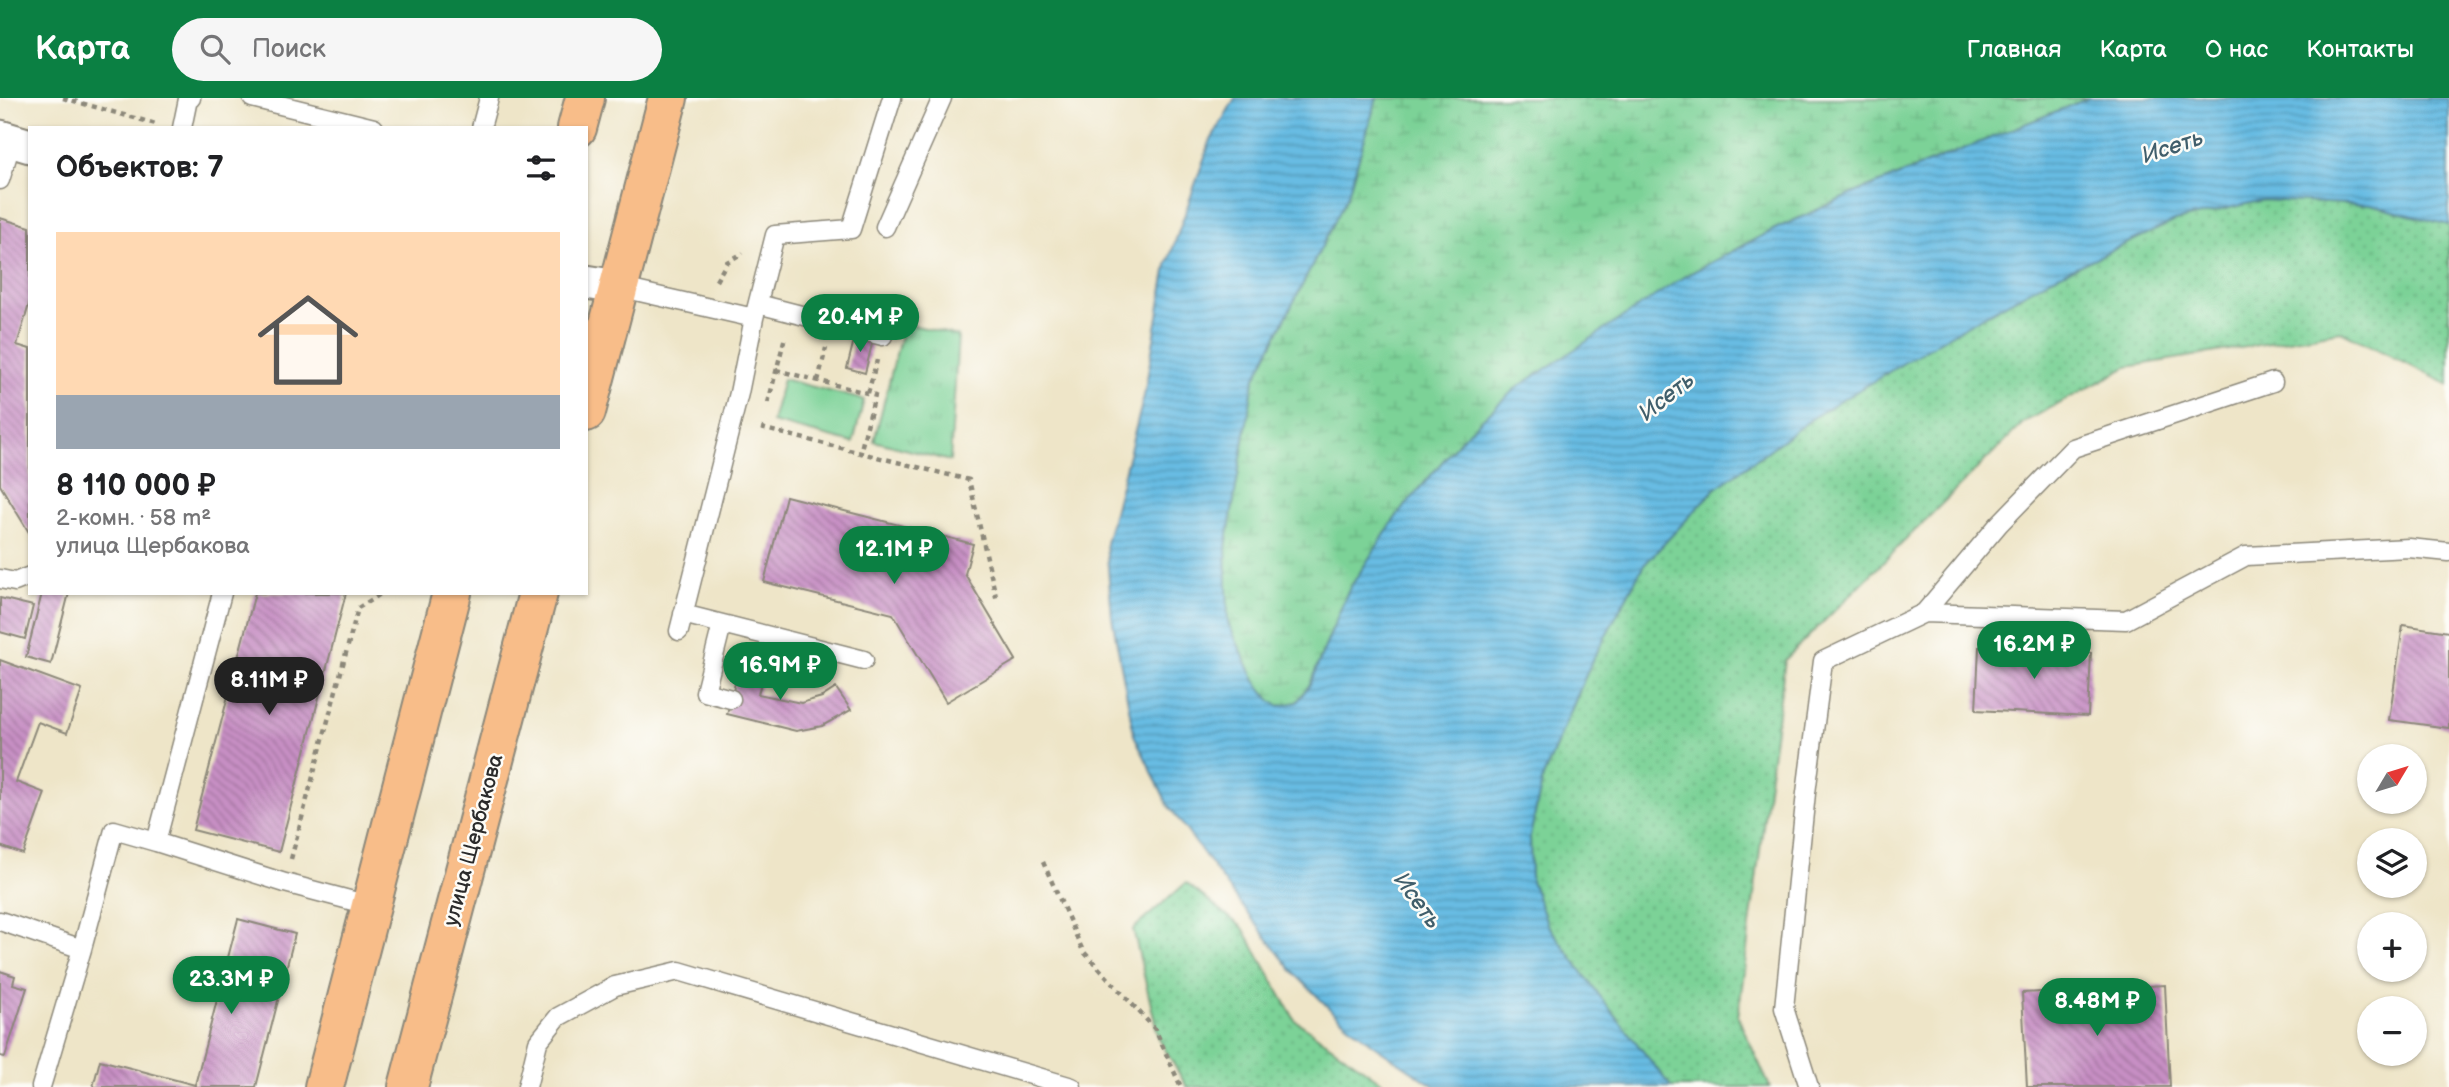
<!DOCTYPE html>
<html lang="ru">
<head>
<meta charset="utf-8">
<style>
	:root { --surface:#fff; --page:#f6f6f6; --text:#202124; --muted:#757577; --line:#e0e0e0; --accent:#0b8043 }
	body { margin:0; font-family:"Balsamiq Sans",sans-serif; background:var(--page); color:var(--text); height:100vh; display:flex; flex-direction:column; font-size:26px; white-space:nowrap }
	* { box-sizing:border-box; margin:0 }
	p { font-size:23px; color:var(--muted) }
	.icon { flex:none; width:38px; height:38px; fill:none; stroke:currentColor; stroke-width:2; stroke-linecap:round; stroke-linejoin:round }
	.map { position:relative; flex:1; overflow:hidden }
	.drawer { position:absolute; left:28px; top:28px; width:560px; height:469px; display:flex; flex-direction:column; background:var(--surface); border-radius:0px; box-shadow:0 2px 5px #0004 }
	.drawer>* { flex:none }
	.needle { width:46px; rotate:52deg }
	.fabs { position:absolute; left:2357px; top:646px; display:grid; gap:14px }
	.fabs a { display:grid; place-items:center; width:70px; height:70px; border-radius:50%; background:var(--surface); box-shadow:0 2px 5px #0004; font-size:35px }
	.price { position:absolute; translate:-50% -60px; padding:0 16px; border-radius:24px; background:var(--accent); color:#fff; font-size:23px; line-height:46px; filter:drop-shadow(0 2px 4px #0008) }
	.price::after { content:''; position:absolute; left:50%; top:42px; width:21px; height:16px; margin-left:-10px; background:inherit; clip-path:polygon(0 0,100% 0,50% 100%) }
	.price.active { background:#222; color:#fff }
	ul { padding:0; list-style:none }
	li { display:grid; align-content:center; gap:14px; height:371px; padding:0 28px }
	li+li { border-top:2px solid var(--line) }
	li span { display:grid; place-items:center; height:217px; border-radius:0px; color:#555 }
	li>.icon { margin-inline-start:auto }
	span .icon { width:126px; height:126px; fill:#fffc; stroke-width:1 }
	li b { font-size:30px }
	h2 { display:flex; justify-content:space-between; align-items:center; height:84px; padding:0 28px; font-size:30px }
	header { display:flex; align-items:center; gap:42px; box-sizing:border-box; height:98px; padding:0 35px; background:var(--accent); color:#fff }
	header strong { font-size:33px }
	nav { display:flex; gap:38px; margin-inline-start:auto; font-size:24px }
	.search { width:490px; height:63px; background:var(--page); display:flex; align-items:center; gap:18px; box-sizing:border-box; padding:0 24px; border-radius:38px; color:var(--muted); font-size:26px }
	.map>svg:first-child { display:block }
	.grass { fill:url(#grass-dots); stroke:#537e61; stroke-width:2 }
	.wetland { fill:url(#wetland-marsh); stroke:#537e61; stroke-width:2 }
	.park { fill:url(#park-tufts); stroke:#537e61; stroke-width:2 }
	.garden { fill:#7bd297; stroke:#537e61; stroke-width:2 }
	.water { fill:url(#water-rules); stroke:#497487; stroke-width:2 }
	.building { fill:url(#building-back-hatch) }
	.lines { fill:none; stroke-linecap:round; stroke-linejoin:round }
	.lane-casing { stroke:#8c887a; stroke-width:21 }
	.street-casing { stroke:#8c887a; stroke-width:37 }
	.primary-casing { stroke:#8c887a; stroke-width:42 }
	.path { stroke:#8c887a; stroke-width:4.5; stroke-dasharray:5 5; stroke-linecap:butt }
	.lane { stroke:#fff; stroke-width:18 }
	.street { stroke:#fff; stroke-width:33 }
	.primary { stroke:#f8bd89; stroke-width:38 }
	.labels { text-anchor:middle; stroke-width:5; stroke-linejoin:round; paint-order:stroke }
	.street-label { font-size:21px; fill:#2b2b2b; stroke:#fdfcf7 }
	.water-label { font-size:23px; font-style:italic; fill:#405e6b; stroke:#fdfcf7 }
</style>
</head>
<body>
<header>
<strong>Карта</strong>
<div class="search"><svg class="icon" aria-label="search" viewBox="0 0 24 24"><circle cx="10" cy="10" r="6"/><path d="M15 15l6 6"/></svg>Поиск</div>
<nav><a>Главная</a><a>Карта</a><a>О нас</a><a>Контакты</a></nav>
</header>
<div class="map">
<svg width="2449" height="989" viewBox="0 0 2449 989">
	<defs>
		<pattern id="grass-dots" width="8" height="8" patternUnits="userSpaceOnUse" patternTransform="scale(1.75)"><rect width="8" height="8" fill="#7bd297"/><path d="M2 2h.1M6 6h.1" fill="none" stroke="#6ab482" stroke-width="1.8" stroke-linecap="round"/></pattern>
		<pattern id="wetland-marsh" width="20" height="14" patternUnits="userSpaceOnUse" patternTransform="scale(1.75)"><rect width="20" height="14" fill="#7bd297"/><path d="M1 5h8M5 5V1M11 12h8M15 12V8" fill="none" stroke="#6ab482"/></pattern>
		<pattern id="park-tufts" width="24" height="20" patternUnits="userSpaceOnUse" patternTransform="scale(1.75)"><rect width="24" height="20" fill="#7bd297"/><path d="M3 7l-1-3M5 7V3M7 7l1-3M15 17l-1-3M17 17v-4M19 17l1-3" fill="none" stroke="#6ab482"/></pattern>
		<pattern id="water-rules" width="6" height="5" patternUnits="userSpaceOnUse" patternTransform="scale(1.75)"><rect width="6" height="5" fill="#67bce3"/><path d="M0 2.5h6" fill="none" stroke="#5599b8"/></pattern>
		<pattern id="building-back-hatch" width="6" height="6" patternUnits="userSpaceOnUse" patternTransform="scale(1.75)"><rect width="6" height="6" fill="#c78fc4"/><path d="M-1 5l2 2M0 0l6 6M5-1l2 2" fill="none" stroke="#a2759f"/></pattern>
	</defs>
	<rect width="100%" height="100%" fill="#fdfcf7"/>
	<filter id="ink" filterUnits="userSpaceOnUse"><feTurbulence type="fractalNoise" baseFrequency=".0143" numOctaves="2"/><feDisplacementMap in="SourceGraphic" scale="14" xChannelSelector="R" yChannelSelector="G"/><feConvolveMatrix kernelMatrix="1 2 1 2 8 2 1 2 1" color-interpolation-filters="sRGB"/></filter>
	<filter id="wash" filterUnits="userSpaceOnUse"><feTurbulence type="fractalNoise" baseFrequency=".00686" numOctaves="4" result="noise"/><feDisplacementMap in="SourceGraphic" scale="28" xChannelSelector="R" yChannelSelector="G"/><feGaussianBlur stdDeviation="1.57" result="paint"/><feColorMatrix in="noise" values="0 0 0 0 0 0 0 0 0 0 0 0 0 0 0 0 0 1.4 0 .05"/><feComposite in="paint" operator="in"/></filter>
	<g filter="url(#wash)">
		<rect width="100%" height="100%" fill="#eee5c8"/>
		<!-- grass -->
		<path class="grass" d="M2263,102L2370,107L2449,127V287L2341,233L2127,269L2024,324L1785,562L1738,919L1770,989H1671L1602,901L1548,827L1531,783L1530,738L1543,679L1591,565L1643,468L1715,391L1817,317L1950,237L2052,180L2175,123Z
			M1186,785L1243,830L1295,922L1389,989H1187L1159,941L1133,831Z"/>
		<!-- wetland -->
		<path class="wetland" d="M1377,0H2089L1855,95L1775,131L1685,178L1463,339L1396,419L1348,493L1310,586L1297,604L1279,608L1271,603L1255,583L1228,525L1226,449L1254,282L1347,99Z"/>
		<!-- park -->
		<path class="park" d="M904,225L958,238L950,363L874,343Z"/>
		<!-- garden -->
		<path class="garden" d="M783,281L864,302L853,345L772,324Z"/>
		<!-- water -->
		<path class="water" d="M1235,0H1377L1347,99L1254,282L1226,449L1228,525L1255,583L1271,603L1279,608L1297,604L1310,586L1348,493L1396,419L1463,339L1515,291L1685,178L1775,131L1855,95L2089,0H2449V127L2370,107L2263,102L2175,123L2052,180L1950,237L1817,317L1715,391L1643,468L1591,565L1543,679L1530,738L1531,783L1548,827L1602,901L1671,989L1434,988L1372,946L1332,913L1294,875L1233,796L1168,707L1134,637L1112,519L1106,445L1144,298L1167,167L1210,44Z"/>
		<g id="blocks">
			<!-- building -->
			<path class="building" d="M0,120L30,129V203L17,247L30,251V436L0,387Z
				M873,209L899,216L896,231L869,224Z
				M855,238L873,242L865,275L847,270Z
				M786,398L973,446L965,476L1016,562L946,604L893,516L764,484Z
				M42,495H69L51,566L26,559Z
				M255,495H346L279,754L193,732Z
				M0,500L33,508L25,541L0,534Z
				M2403,527L2449,534V630L2389,622Z
				M1979,549L2091,555L2088,618L1976,612Z
				M742,557L767,563L758,596L801,605L822,599L836,590L851,612L822,628L796,633L727,616Z
				M0,562L82,592L67,635L38,624L16,684L45,695L23,756L0,748Z
				M238,821L295,836L256,989H93L100,962L195,987Z
				M0,873L15,878L13,886L27,890L5,959L0,958Z
				M2165,887L2170,989H2027L2022,895Z"/>
		</g>
	</g>
	<g filter="url(#ink)">
		<use href="#blocks" fill-opacity="0" stroke="#8c887a" stroke-width="2"/>
		<g class="lines">
			<defs>
				<path id="lane" d="M252,0L374,30
					M182,30L188,1L191,0
					M481,30L489,0
					M0,82L12,43
					M885,129L942,0
					M618,189L754,220
					M758,206L883,238
					M0,481L15,484L30,478
					M1924,515L2126,522L2246,458L2409,450L2449,454
					M683,516L864,562
					M722,526L705,594L731,601
					M679,533L739,295L754,220L775,137L851,131L892,0
					M156,744L285,785L372,808
					M0,823L82,851
					M41,989L82,851L114,732L156,744L222,495
					M527,989L538,944L558,919L615,888L679,873L1072,989
					M1809,989L1784,910L1806,695L1823,563L1924,515L1999,426L2073,350L2273,284"/>
				<path id="street" d="M0,39L30,48
					M586,184L618,189"/>
				<path id="primary" d="M577,30L585,0
					M586,314L668,0
					M324,989L452,495
					M408,989L538,495"/>
			</defs>
			<!-- lane casing -->
			<use href="#lane" class="lane-casing"/>
			<!-- street casing -->
			<use href="#street" class="street-casing"/>
			<!-- primary casing -->
			<use href="#primary" class="primary-casing"/>
			<!-- path -->
			<path class="path" d="M63,0L156,26
				M716,183L727,164L743,155
				M776,272L875,297L860,355
				M818,283L826,250
				M868,295L877,262
				M768,305L785,239
				M761,330L969,382L997,503
				M291,761L358,510L382,495
				M1043,764L1083,853L1155,931L1181,989"/>
			<!-- lane -->
			<use href="#lane" class="lane"/>
			<!-- street -->
			<use href="#street" class="street"/>
			<!-- primary -->
			<use href="#primary" class="primary"/>
		</g>
	</g>
	<g class="labels">
		<!-- street labels -->
		<g class="street-label">
			<text transform="translate(473 742) rotate(-75)" y="7">улица Щербакова</text>
		</g>
		<!-- water labels -->
		<g class="water-label">
			<text transform="translate(2172 48) rotate(-18)" y="8">Исеть</text>
			<text transform="translate(1666 298) rotate(-38)" y="8">Исеть</text>
			<text transform="translate(1418 802) rotate(54)" y="8">Исеть</text>
		</g>
	</g>
</svg>
<div class="fabs">
<a><svg class="needle" viewBox="-14 -14 28 28"><path d="M0-13l5 13h-10z" fill="#e53935"/><path d="M0 13l5-13h-10z" fill="#757577"/></svg></a>
<a><svg class="icon" aria-label="layers" viewBox="0 0 24 24"><path d="M12 4l9 5-9 5-9-5zM3 14l9 5 9-5"/></svg></a>
<a>+</a>
<a>−</a>
</div>
<b class="price" style="left:860px;top:256px">20.4M ₽</b>
<b class="price" style="left:894px;top:488px">12.1M ₽</b>
<b class="price" style="left:2034px;top:583px">16.2M ₽</b>
<b class="price" style="left:780px;top:604px">16.9M ₽</b>
<b class="price active" style="left:269px;top:619px">8.11M ₽</b>
<b class="price" style="left:231px;top:918px">23.3M ₽</b>
<b class="price" style="left:2097px;top:940px">8.48M ₽</b>
<section class="drawer">
<h2>Объектов: 7<svg class="icon" aria-label="filters" viewBox="0 0 24 24"><path d="M4 7h16M4 17h16"/><circle cx="9" cy="7" r="2"/><circle cx="15" cy="17" r="2"/></svg></h2>
<ul>
<li><span style="background:linear-gradient(#ffd9b3 75%,#9aa5b1 0)"><svg class="icon" aria-label="home" viewBox="0 0 24 24"><path d="M3 11l9-7 9 7M6 9v11h12V9"/></svg></span><div><b>8 110 000 ₽</b><p>2-комн. · 58 m²</p><p>улица Щербакова</p></div></li>
</ul>
</section>
</div>
</body>
</html>
